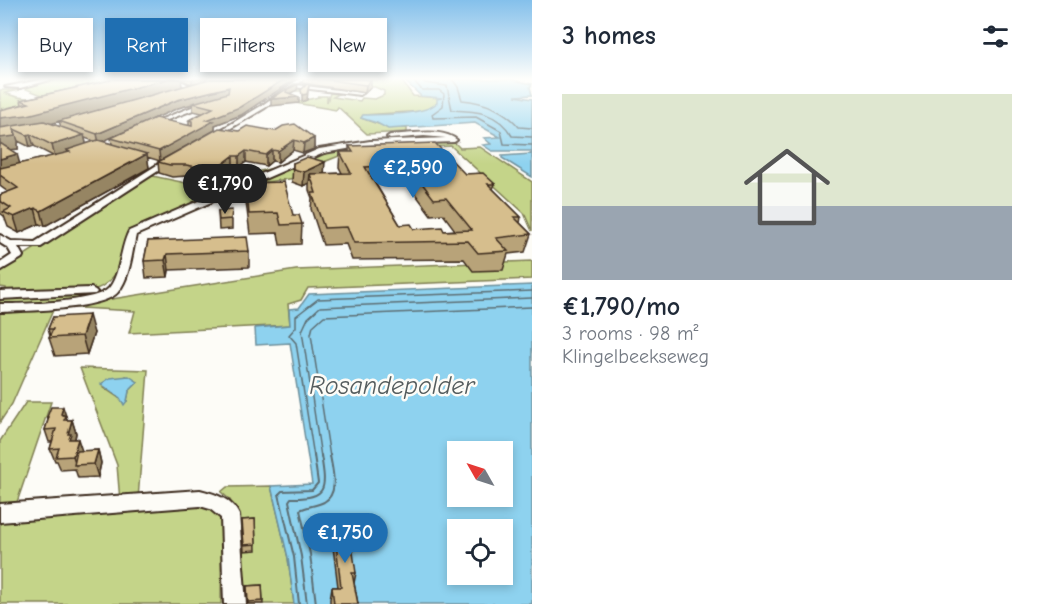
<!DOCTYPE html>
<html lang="en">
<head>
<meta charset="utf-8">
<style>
	:root { --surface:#fff; --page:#f2f2f3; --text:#1f2937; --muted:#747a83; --line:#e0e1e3; --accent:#1f6fb2 }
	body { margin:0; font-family:"Comic Neue",sans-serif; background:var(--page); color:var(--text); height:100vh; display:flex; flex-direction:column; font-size:22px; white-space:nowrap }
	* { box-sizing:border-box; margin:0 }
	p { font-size:20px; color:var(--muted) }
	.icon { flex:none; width:33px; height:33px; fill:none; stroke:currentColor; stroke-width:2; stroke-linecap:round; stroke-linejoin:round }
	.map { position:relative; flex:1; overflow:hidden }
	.details { display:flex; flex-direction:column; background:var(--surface); width:510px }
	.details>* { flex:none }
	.guide { position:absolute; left:18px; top:18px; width:423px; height:54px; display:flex; gap:12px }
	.needle { width:39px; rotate:309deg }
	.buttons { position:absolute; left:447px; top:441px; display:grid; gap:12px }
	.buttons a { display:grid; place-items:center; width:66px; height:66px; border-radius:0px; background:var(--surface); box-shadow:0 3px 9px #0003; font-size:30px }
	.price { position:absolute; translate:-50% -51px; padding:0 14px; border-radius:21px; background:var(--accent); color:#fff; font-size:20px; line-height:39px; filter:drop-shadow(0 2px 3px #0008) }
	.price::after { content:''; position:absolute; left:50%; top:36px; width:18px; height:14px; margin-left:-9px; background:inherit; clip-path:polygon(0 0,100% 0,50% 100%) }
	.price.on { background:#222; color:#fff }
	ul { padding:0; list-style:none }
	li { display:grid; align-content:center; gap:12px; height:318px; padding:0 30px }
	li+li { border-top:2px solid var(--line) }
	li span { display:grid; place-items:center; height:186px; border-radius:0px; color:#555 }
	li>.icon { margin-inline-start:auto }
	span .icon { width:108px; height:108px; fill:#fffc; stroke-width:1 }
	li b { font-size:26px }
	h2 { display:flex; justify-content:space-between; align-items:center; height:72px; padding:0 30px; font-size:26px }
	.tag { padding:0 21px; border-radius:0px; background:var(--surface); box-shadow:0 3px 9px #0003; font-size:21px; line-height:54px }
	.tag.on { background:var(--accent); color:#fff }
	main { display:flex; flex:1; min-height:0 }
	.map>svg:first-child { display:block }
	.green { fill:#c4d489; stroke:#807f54; stroke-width:1.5; fill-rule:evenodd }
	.water { fill:#8ed2ef; stroke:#6d8f9b; stroke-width:1.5; fill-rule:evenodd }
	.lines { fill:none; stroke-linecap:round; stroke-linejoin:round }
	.shore-far1 { stroke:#5c6d72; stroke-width:1.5 }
	.shore { stroke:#5c6d72; stroke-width:2 }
	.street-casing { stroke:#3b2a1e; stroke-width:4 }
	.street { fill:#fdfcf7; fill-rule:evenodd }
	.wall { fill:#b8a379; stroke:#3b2a1e; stroke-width:1.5; fill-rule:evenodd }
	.shaded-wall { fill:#968563; stroke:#3b2a1e; stroke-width:1.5 }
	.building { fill:#d6be8d; stroke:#3b2a1e; stroke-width:1.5; fill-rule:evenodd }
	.labels { text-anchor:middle; stroke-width:5; stroke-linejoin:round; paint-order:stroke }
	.near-water-label { font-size:26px; font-style:italic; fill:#545c5d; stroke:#fdfcf7 }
</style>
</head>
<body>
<main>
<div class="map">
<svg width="532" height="604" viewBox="0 0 532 604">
	<rect width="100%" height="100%" fill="#fdfcf7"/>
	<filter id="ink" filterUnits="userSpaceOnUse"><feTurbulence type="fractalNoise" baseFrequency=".0167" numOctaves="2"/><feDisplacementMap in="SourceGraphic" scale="12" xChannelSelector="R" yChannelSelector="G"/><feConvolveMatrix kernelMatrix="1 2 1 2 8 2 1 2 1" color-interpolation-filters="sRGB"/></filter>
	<g filter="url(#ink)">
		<!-- green -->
		<path class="green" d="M136,79L6,108L0,109V90H20L5,93C17,98 30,100 42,95L21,87L50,80Z
			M356,79L401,80L413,96L442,98L433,107L423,111L363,115L361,118C377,124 389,129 407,128V132L367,134L338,107L336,110L278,100L296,87L303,88L302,91H294L281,99L301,101L319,97L317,96H327V102L330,93L339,94L333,97L360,101L362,98L375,99L384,95V91L375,87L358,86Z
			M454,142L460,148L480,147L532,182V231L524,213L451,146L349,152L319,164L297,178L265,182L259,180L328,151L366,144Z
			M282,166L127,233C123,258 120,281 94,290L6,292V288L0,287V271L148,175L205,187L225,179Z
			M532,261V279L308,288L301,300L288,304L290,325L129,333L135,311L61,307L296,270Z
			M83,296V298L75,299L0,305V299Z
			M54,308L12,404L0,422V312Z
			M80,368L148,370L138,499L120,501L117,465ZM126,376L138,382L129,391L127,401L122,400L103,387Z
			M26,402H51L15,508L0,510V441Z
			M271,486L288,558L294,604H241L237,514L230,500L221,492L227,487Z
			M201,499L222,515L221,604H0V515Z"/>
		<!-- water -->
		<path class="water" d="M407,79H509L532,84L530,87L532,95L515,96L532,99V177L502,158V156L531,154V151H492L483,145L491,144L484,138L500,137L475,123L388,129L377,123L361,118L363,115C383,114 422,116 437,103V99L442,98L421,96L406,82Z
			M532,285V604H294L288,558L271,486L312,484L290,343L256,345L255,328L290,325L289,309L299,308L309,294ZM458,452H502V496H458ZM458,530H502V574H458Z
			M129,376L138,382L129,391L127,401L124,405L120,398L101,384L110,378Z"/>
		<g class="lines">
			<!-- shore-far1 -->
			<path class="shore-far1" d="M412,79L422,90H439L444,94L443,106L432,114L433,118L476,117L501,131L504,144L532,145
				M422,79L425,83L447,86L452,110C477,111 498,112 512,136L532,137
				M452,79L458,87L462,100C485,102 504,109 519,127L532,128
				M314,457L296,343L289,335L296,327V316L318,299L532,291
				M321,457L302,331L308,318L320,307L532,298
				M330,457L311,334L313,326L324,316L532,307"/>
			<!-- shore -->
			<path class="shore" d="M299,604L294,557L279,494L282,491L312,490L318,483L314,455
				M307,604L301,556L289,501L291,498C329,499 326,487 321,455
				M316,604L310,554L300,510C308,506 316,506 324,502C340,493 332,469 330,455"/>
			<defs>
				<path id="street" d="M44,79H54L20,88L5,87Z
					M169,79H176L196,88L191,89Z
					M299,79H304L297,85L363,93L360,95L294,87L265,108L214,138L209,137L261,106Z
					M207,101L209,104L149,127L144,126Z
					M414,133C429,132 445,131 457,140L454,142L370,145L324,153L136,235C132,252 130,278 118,292C103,310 23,311 0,312V304C21,304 96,303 109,288C121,273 120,248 129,231L319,149L370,141L446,138L424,136L390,139L387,137L390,135Z
					M168,158L175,160L41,247H18L23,256L22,258L0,271V263L12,255L8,248L0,243V235L11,241L35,242Z
					M91,288L95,290L97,292L95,294L0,299V291Z
					M200,490C216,494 232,499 239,515L246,604H224L221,518L210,509L200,506L0,522V504Z"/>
			</defs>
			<!-- street casing -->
			<use href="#street" class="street-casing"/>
			<!-- street -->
			<use href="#street" class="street"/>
		</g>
		<!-- wall -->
		<path class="wall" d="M115,79H295L241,115L215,125V130L160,161L147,157L149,168L45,226L39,224L19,233L8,227L4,216L0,213V195L8,192L0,186V110L22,105L21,100ZM181,80L192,84L182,87ZM193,104V111L202,113L189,120V126L111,138L112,144L102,141L178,108ZM59,121L61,127L51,124ZM85,138L94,141L86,144ZM18,141L30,147L34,146L53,156L19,164L10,150L18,149Z
			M303,79H362L371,87L365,93L302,83Z
			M239,131L314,138V149L303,153L293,150L278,162L272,161L266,166L246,162L239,167L233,168L216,182L187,176L172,177L159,173L158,162Z
			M349,146L465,174L495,184L493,189L521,217L520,223L531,234L525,252L508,254L503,270L473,271L464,259L352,260L346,244L323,245L311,209L312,198L309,190V183L303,186L292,182L293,163L324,174L342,173L339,167L340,152H349ZM405,180L431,215L443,214L455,230L444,231L414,229L400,225L374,181Z
			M246,183L293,215L302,224L301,244L280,245L278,233L250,234L246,202Z
			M218,211L232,220V229L219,230Z
			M148,241L249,251V267L169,270L168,277L146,278L144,261Z
			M53,317L94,333L87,354L55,356L49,338L50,336L48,329Z
			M47,417L67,419V420H72L76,433L75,439L82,451L98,450L101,463L98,477L78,478L75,469L61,470L57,461H55L50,449L52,442H49L45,430L48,420Z
			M333,518L356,573L354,583L358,604H330V599L332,587H338L331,531Z
			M255,519L256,550L244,551L242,520Z
			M262,585L263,604H248L247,586Z"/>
		<!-- shaded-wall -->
		<path class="shaded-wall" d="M168,79H181L182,87L32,129H14L18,141V149L0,151V118Z
			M192,79H214L192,84Z
			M285,79H295L241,115L215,125V130L160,161L159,151L207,120Z
			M371,80V87L365,93L366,85Z
			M298,84L297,90L287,95L286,92L287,89Z
			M309,85L307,100L302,102V95Z
			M229,87V94L178,108L99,143L97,134L177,100Z
			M299,97V103L271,106V99Z
			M30,134L34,146L30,147L27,135Z
			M84,135L87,147L67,150L68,153L55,158L52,145Z
			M314,138V149L303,153L304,143Z
			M294,140L293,150L278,162V151Z
			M272,150V161L266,166V155Z
			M246,151V162L239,167V156Z
			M17,154L21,168L0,174V159Z
			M147,154L149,168L45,226L41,211Z
			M233,156V168L216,182L215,170Z
			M325,162L324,175L310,174L309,183L303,186L304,172Z
			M35,208L39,224L19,233L14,217Z
			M167,254L169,270L168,277L165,260Z
			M89,315L94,333L87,354L82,336Z
			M63,407L67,419L68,433L61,414Z
			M72,420L76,433L74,443V452L68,434Z
			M78,439L82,451L76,465L73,456Z
			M98,450L101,463L98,477L94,464Z"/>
		<!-- building -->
		<path class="building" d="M115,79H168L28,115L0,118V110L29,103L21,100Z
			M209,79H285L240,107L207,120L214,121L159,151L111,138L155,118L192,126V121L189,120L213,108L193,103L228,93L229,87L177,100L97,134L59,121Z
			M322,79H362L371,80L366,85Z
			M294,84H298L287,89L286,92L299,97L271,99Z
			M307,84L309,85L307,94L302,95L301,90Z
			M44,121L84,135L52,145L30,134L27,135L14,129L15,136L0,138V128Z
			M295,124L314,138L304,143L294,140L278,151L272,150L266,155L246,151L239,156H233L215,170L186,165H170L158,162L219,128L239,131L247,126L275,131L283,126Z
			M98,140L147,154L41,211L35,208L14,217L3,212L11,208L0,201V195L18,188L0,175V168L70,152L67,150Z
			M0,143L17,154L0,159Z
			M435,143L465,174L483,173L495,184H488L521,217H514L531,234L496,238L508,251L478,253L468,241L354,243L347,227L324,228L312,193H316L310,174L351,173L340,152H353L349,146ZM408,165L434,199L446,198L472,230L444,231L442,227L414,229L411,224L400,225L365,167Z
			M307,157L325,162L304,172L293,169V163Z
			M284,182L293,215H299L302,224L281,225L278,213L249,214L246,183Z
			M232,210L231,219L219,220L218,211Z
			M247,237L249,251L167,254L165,260L144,261L148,241Z
			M89,315L82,336L49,338L53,329H48L53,317Z
			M51,407H63L61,414L66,416L64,420H72L68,434H71L69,439H78L73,456L56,457L59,448L50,449L56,429L45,430L49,417H47Z
			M98,450L94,464L74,465L77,451Z
			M333,518H348L356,573H352L358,604H334L332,587H341Z
			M255,519L256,544L244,545L242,520Z
			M262,585L263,601L248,602L247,586Z"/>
	</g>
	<!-- sky -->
	<linearGradient id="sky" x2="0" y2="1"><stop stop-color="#84c0eb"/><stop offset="0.48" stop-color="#fefefb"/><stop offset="1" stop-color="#fefefb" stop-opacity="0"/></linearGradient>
	<rect width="532" height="164" fill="url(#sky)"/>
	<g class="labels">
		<!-- near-water labels -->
		<g class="near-water-label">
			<text x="392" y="394">Rosandepolder</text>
		</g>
	</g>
</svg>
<div class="buttons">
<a><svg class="needle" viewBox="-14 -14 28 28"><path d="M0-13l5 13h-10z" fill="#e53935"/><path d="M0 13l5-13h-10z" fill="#747a83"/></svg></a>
<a><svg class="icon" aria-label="locate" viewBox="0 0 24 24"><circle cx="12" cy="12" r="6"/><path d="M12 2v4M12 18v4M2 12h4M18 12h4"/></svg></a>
</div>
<b class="price" style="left:413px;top:199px">€2,590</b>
<b class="price on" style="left:225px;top:215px">€1,790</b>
<b class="price" style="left:345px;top:564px">€1,750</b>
<div class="guide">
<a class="tag">Buy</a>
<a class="tag on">Rent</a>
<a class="tag">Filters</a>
<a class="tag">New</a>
</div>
</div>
<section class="details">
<h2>3 homes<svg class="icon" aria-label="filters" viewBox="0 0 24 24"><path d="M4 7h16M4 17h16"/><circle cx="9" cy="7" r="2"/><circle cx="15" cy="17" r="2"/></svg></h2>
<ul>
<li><span style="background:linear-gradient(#dfe7d0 60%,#9aa5b1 0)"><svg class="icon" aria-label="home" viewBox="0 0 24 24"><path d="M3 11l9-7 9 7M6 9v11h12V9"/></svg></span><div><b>€1,790/mo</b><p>3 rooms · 98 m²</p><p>Klingelbeekseweg</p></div></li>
</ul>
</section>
</main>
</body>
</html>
